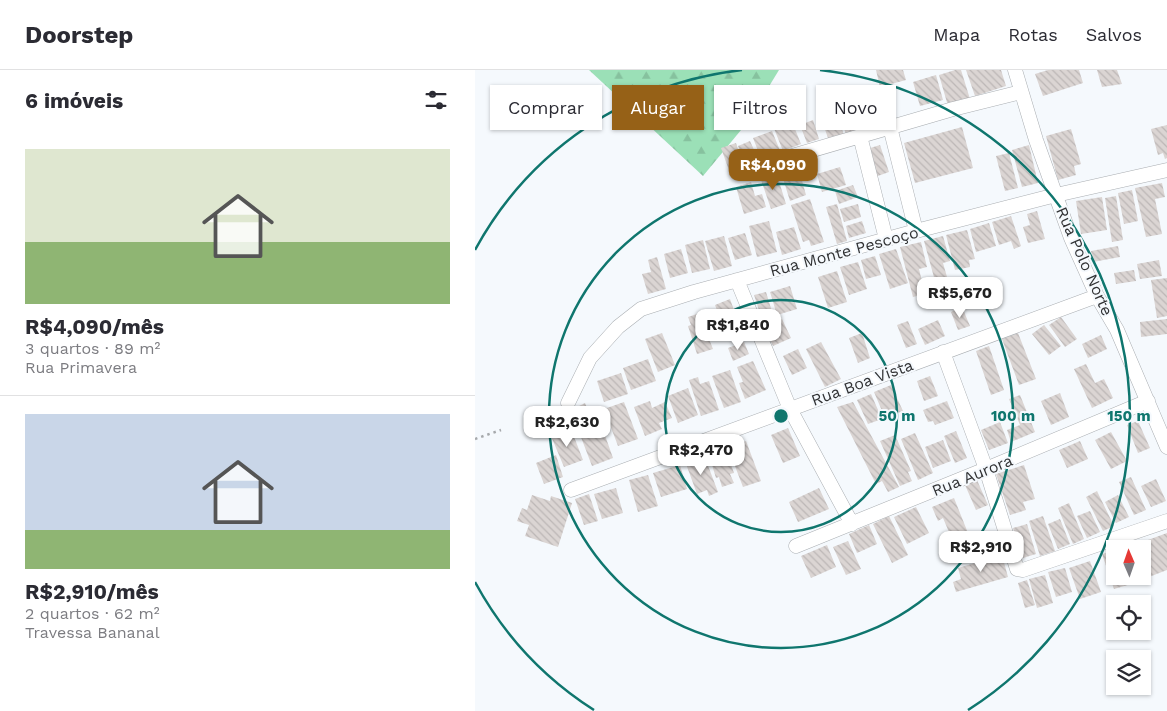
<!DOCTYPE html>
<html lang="pt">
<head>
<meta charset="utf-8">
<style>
	:root { --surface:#fff; --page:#f2f2f3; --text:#2b2b33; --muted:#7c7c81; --line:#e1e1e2; --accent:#966117 }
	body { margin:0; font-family:"Work Sans",sans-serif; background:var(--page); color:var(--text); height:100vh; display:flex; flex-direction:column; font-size:19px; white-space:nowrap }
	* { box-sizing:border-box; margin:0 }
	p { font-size:16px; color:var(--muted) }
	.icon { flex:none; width:28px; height:28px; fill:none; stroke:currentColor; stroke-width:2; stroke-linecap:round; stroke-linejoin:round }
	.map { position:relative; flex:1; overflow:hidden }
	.drawer { display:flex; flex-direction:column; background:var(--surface); width:475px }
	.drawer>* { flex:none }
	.hud { position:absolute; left:15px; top:15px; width:475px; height:45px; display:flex; gap:10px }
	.needle { width:32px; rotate:358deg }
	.buttons { position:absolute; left:631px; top:470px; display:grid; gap:10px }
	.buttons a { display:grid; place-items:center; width:45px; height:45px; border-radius:0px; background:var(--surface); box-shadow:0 1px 4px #0004; font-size:25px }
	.price { position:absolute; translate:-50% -42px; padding:0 11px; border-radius:10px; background:#fff; color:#222; font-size:16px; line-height:32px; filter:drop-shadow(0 1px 2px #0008) }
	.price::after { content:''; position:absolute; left:50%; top:30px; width:15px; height:11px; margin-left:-8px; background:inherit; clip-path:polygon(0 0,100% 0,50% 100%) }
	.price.active { background:var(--accent); color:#fff }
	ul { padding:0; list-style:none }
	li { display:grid; align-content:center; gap:10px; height:265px; padding:0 25px }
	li+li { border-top:1px solid var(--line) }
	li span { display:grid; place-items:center; height:155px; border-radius:0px; color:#555 }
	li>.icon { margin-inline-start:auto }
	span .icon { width:90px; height:90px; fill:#fffc; stroke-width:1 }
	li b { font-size:21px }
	h2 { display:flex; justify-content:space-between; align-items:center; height:60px; padding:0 25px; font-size:21px }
	.chip { padding:0 18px; border-radius:0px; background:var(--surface); box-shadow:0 1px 4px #0004; font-size:18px; line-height:45px }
	.chip.active { background:var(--accent); color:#fff }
	header { display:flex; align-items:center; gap:30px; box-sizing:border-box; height:70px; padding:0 25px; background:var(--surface); border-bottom:1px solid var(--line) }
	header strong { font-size:24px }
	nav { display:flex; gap:28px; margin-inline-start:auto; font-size:18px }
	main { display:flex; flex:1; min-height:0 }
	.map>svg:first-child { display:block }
	.forest { fill:url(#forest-firs) }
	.building { fill:url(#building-back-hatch) }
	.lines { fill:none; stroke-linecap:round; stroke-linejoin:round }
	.street-casing { stroke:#aaaeb2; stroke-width:15 }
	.path { stroke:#a6a9ac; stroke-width:2.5; stroke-dasharray:2.5 4; stroke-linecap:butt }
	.street { stroke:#fff; stroke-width:14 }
	.ring { fill:none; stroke:#0f766e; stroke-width:2.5 }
	.labels { text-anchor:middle; stroke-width:4; stroke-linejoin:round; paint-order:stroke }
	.street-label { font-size:16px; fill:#313234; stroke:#f5f9fd }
	.centre { fill:#0f766e; stroke:#f5f9fd; stroke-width:2.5 }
	.ring-label { font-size:15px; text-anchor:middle; font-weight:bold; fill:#0f766e; stroke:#f5f9fd; stroke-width:4; stroke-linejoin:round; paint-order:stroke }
</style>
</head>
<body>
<header>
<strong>Doorstep</strong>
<nav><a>Mapa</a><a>Rotas</a><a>Salvos</a></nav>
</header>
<main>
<section class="drawer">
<h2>6 imóveis<svg class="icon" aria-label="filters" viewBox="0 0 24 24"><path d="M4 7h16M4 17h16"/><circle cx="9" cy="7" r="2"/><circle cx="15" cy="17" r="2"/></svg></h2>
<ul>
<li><span style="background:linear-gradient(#dfe7d0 60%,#8fb573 0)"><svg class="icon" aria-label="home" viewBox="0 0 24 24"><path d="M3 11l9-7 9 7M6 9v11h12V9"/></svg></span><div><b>R$4,090/mês</b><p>3 quartos · 89 m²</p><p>Rua Primavera</p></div></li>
<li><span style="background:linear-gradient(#c9d6e8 75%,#8fb573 0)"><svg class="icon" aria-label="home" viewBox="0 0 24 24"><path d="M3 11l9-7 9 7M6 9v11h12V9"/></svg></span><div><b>R$2,910/mês</b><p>2 quartos · 62 m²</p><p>Travessa Bananal</p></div></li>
</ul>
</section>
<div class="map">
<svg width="692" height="641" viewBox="0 0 692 641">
	<defs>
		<pattern id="forest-firs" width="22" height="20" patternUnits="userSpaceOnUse" patternTransform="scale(1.25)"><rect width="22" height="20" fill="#9be0b7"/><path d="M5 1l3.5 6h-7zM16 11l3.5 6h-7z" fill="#86c19e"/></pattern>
		<pattern id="building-back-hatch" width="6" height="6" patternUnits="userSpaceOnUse" patternTransform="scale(1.25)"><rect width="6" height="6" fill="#dbd5d3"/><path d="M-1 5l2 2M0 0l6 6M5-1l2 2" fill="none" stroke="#bcb7b6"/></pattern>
	</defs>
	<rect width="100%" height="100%" fill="#f5f9fd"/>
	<!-- forest -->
	<path class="forest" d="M114,0H304L271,54L228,106Z"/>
	<!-- building -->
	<path class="building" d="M401,0H428L431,10L405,17Z
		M480,0H486L495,29L473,36L464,5Z
		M491,0H526L531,16L500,26Z
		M573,0H604L608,13L568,26L560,4Z
		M622,0H642L647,14L627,17Z
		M461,5L468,30L445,36L438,12Z
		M387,24L396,52L385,56L386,59L371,64L360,33Z
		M360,39L369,65L354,71L345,45Z
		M316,49L326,74L308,81L298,56Z
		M338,50L344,69L332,73L325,55Z
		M692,55V88L690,89L688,83L683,85L676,59Z
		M487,57L498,98L440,113L429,73Z
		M596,59L606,94L599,96L601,105L583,110L571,66Z
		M297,61L306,83L287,91L278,68Z
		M275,71L284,91L272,96L263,76Z
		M261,73L269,98L255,103L246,78Z
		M405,75L414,102L400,107L392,79Z
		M554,75L563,113L547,117L537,80Z
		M534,83L543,118L530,121L521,86Z
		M365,97L371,115L347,122L342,104Z
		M320,98L323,107H326L331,125L315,131L306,102Z
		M295,104L297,110L303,108L311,134L296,139L285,107Z
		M276,112L280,126L287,124L291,137L269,144L261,117Z
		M687,113L690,127L680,129L687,164L671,167L660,118Z
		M378,115L383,127L364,134L360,121Z
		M657,120L663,151L649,154L643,123Z
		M641,126L648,170L637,172L630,128Z
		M627,127L632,160L606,164L601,131Z
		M335,129L349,172L336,176L334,170L328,172L316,135Z
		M362,134L372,171L362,174L351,137Z
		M383,134L386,147L369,152L365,139Z
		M562,141L570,169L553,173L548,157L555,155L552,144Z
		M536,146L546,176L539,179L536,171L524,175L517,152Z
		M294,151L302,182L282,187L274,156Z
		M387,151L391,163L374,168L371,156Z
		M514,153L521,176L501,182L495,159Z
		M319,157L326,179L307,185L301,162Z
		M492,160L500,189L494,190L495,197L480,200L471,165Z
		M270,163L277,185L260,190L253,168Z
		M249,166L257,196L239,201L230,171Z
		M468,166L475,191L468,193L472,207L460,211L449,171Z
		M228,170L235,199L217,203L210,175Z
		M446,172L452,197L444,199L450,224L438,227L425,177Z
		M643,176L645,187L618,192L616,181Z
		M206,179L213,203L195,208L189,184Z
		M421,179L433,213L415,219L404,184Z
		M400,186L406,205L391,209L386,190Z
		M182,187L191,219L173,224L167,204L176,202L173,190Z
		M684,190L687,206L665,209L662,194Z
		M383,192L392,219L374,225L365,197Z
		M659,200L661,211L641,214L639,203Z
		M362,201L372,232L353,238L343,207Z
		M692,208V246L682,248L676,210Z
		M315,216L322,239L302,245L295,222Z
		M291,222L298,245L287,249L279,225Z
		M255,229L265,257L250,262L240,235Z
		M487,237L495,256L483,260L476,242Z
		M231,241L240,267L234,269L238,279L222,284L213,256L216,255L213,247Z
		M586,247L602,269L590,277L574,255Z
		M307,249L316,268L298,276L289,257Z
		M692,249V264L666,267L665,252Z
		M463,250L470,266L450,275L443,259Z
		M433,251L442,274L431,278L422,255Z
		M569,255L586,276L574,285L557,264Z
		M187,263L200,295L183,302L170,269Z
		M387,263L395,288L383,293L374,268Z
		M543,263L561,309L544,315L527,269Z
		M626,265L632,279L613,288L607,274Z
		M269,272L274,284L258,291L253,278Z
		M346,272L366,309L350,317L331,279Z
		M514,276L529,320L516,325L501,281Z
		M323,279L332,298L317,305L308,286Z
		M173,289L181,311L156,320L148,298Z
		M278,291L291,320L270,329L264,313L268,312L262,297Z
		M611,294L620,313L629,309L638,328L617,338L599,299Z
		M255,300L266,332L249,338L237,306Z
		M146,303L153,324L129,332L122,311Z
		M455,306L463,326L449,331L442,311Z
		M223,307L225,314L234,311L244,340L226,346L214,310Z
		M416,315L428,341L410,348L399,322Z
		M213,318L223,345L203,353L193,326Z
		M585,323L594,347L576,355L566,331Z
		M396,324L407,349L393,354L382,330Z
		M545,325L560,362L536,372L532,360L545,355L534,329Z
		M175,331L177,338L190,332L197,348L184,353L187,359L170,366L159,337Z
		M472,331L479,348L460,355L458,351L453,352L448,340Z
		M149,332L163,369L143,376L129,339Z
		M378,332L424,417L413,422L407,411L401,414L362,337Z
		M110,333L118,352L104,358L96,340Z
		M663,351L675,378L663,383L652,355Z
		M525,352L533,373L514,380L506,360Z
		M126,354L138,388L117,396L104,362Z
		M313,358L325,386L308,393L296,365Z
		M96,359L108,390L89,397L76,366Z
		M481,361L492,388L480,393L469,366Z
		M636,362L652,391L636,399L620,370Z
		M440,363L458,403L443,410L426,369Z
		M420,365L436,401L433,402L437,411L425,416L405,371Z
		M468,370L476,391L458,398L450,377Z
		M271,371L286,411L268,417L253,378Z
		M605,371L613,389L592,398L584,380Z
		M251,380L259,403L255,404L259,413L247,417L244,407L241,408L234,385Z
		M81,385L88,407L69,414L61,393Z
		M229,385L243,422L234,426L232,420L222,424L210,391Z
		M205,395L212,419L186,427L178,403Z
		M549,395L560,429L548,432L551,440L535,445L521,404Z
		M173,405L183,436L163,442L154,410Z
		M656,407L671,440L659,445L644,412Z
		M681,409L691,431L676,437L666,416Z
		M502,410L513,435L501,440L490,415Z
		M141,418L148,443L127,449L119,424Z
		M344,418L354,439L323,452L314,432Z
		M622,421L639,456L628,461L611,427Z
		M114,424L123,451L109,455L100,429Z
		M57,425L75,431L76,426L97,433L83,477L50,466L54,455L42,451L47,438L52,440Z
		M643,425L654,447L641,453L630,432Z
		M479,428L495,468L479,474L468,448L463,451L457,437Z
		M594,433L609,469L598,474L583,438Z
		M441,437L454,463L432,474L419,447Z
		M615,441L625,462L612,468L602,446Z
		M414,446L433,485L417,493L398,454Z
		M568,446L580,481L565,486L554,451Z
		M585,449L595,474L583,479L573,454Z
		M552,454L561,484L548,488L538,458Z
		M394,455L402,474L382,483L374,464Z
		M692,463V500L674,507L668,489V479H664L662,474Z
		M508,468L513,486L485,494L479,476Z
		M373,471L386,499L371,505L358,477Z
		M352,475L361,497L336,508L326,486Z
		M640,480V506H653L656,514L639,519L627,484Z
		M527,485L533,507L481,522L478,512L486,509L483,498Z
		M615,491L626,522L605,529L594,498Z
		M590,498L597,522L581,527L573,502Z
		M570,505L578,533L562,538L554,509Z
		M552,510L560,535L550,538L543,513Z"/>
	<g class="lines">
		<defs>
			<path id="street" d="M540,0L561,70L596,168L622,226L642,260L692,377
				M415,57L441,161
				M385,66L411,169
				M283,96L478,39L546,22
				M262,210L315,339L377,454
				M468,282L511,399L542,499L548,500L692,451
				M93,333L115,288L143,257L166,239L219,222L441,161L581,125L692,100
				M96,420L622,226
				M321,476L511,399L673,331"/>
		</defs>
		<!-- street casing -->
		<use href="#street" class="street-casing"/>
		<!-- path -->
		<path class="path" d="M0,369L26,360"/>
		<!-- street -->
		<use href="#street" class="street"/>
	</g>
	<!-- distance rings -->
	<g class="ring">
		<circle cx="306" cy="346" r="116"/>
		<circle cx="306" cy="346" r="232"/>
		<path d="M119 640A348 348 0 0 1 0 512M0 180A348 348 0 0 1 267 0M345 0A348 348 0 0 1 493 640"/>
	</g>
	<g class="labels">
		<!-- street labels -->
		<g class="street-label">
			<text transform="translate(369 181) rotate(-15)" y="6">Rua Monte Pescoço</text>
			<text transform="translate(610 191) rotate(66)" y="6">Rua Polo Norte</text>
			<text transform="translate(387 312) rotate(-20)" y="6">Rua Boa Vista</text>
			<text transform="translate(497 405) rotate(-22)" y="6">Rua Aurora</text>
		</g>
	</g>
	<circle cx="306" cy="346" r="8" class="centre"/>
	<g class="ring-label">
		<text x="422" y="351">50 m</text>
		<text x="538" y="351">100 m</text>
		<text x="654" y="351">150 m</text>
	</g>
</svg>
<div class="buttons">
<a><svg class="needle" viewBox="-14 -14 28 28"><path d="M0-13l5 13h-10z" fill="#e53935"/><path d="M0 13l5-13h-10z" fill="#7c7c81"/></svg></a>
<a><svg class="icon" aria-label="locate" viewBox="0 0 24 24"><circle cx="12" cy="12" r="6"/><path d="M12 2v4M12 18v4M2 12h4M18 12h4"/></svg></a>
<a><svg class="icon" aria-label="layers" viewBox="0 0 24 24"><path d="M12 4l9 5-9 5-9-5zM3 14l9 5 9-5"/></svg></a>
</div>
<b class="price active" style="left:298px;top:121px">R$4,090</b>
<b class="price" style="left:485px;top:249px">R$5,670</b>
<b class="price" style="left:263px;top:281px">R$1,840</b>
<b class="price" style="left:92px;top:378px">R$2,630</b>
<b class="price" style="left:226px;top:406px">R$2,470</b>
<b class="price" style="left:506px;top:503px">R$2,910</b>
<div class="hud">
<a class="chip">Comprar</a>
<a class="chip active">Alugar</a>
<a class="chip">Filtros</a>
<a class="chip">Novo</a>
</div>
</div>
</main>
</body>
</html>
